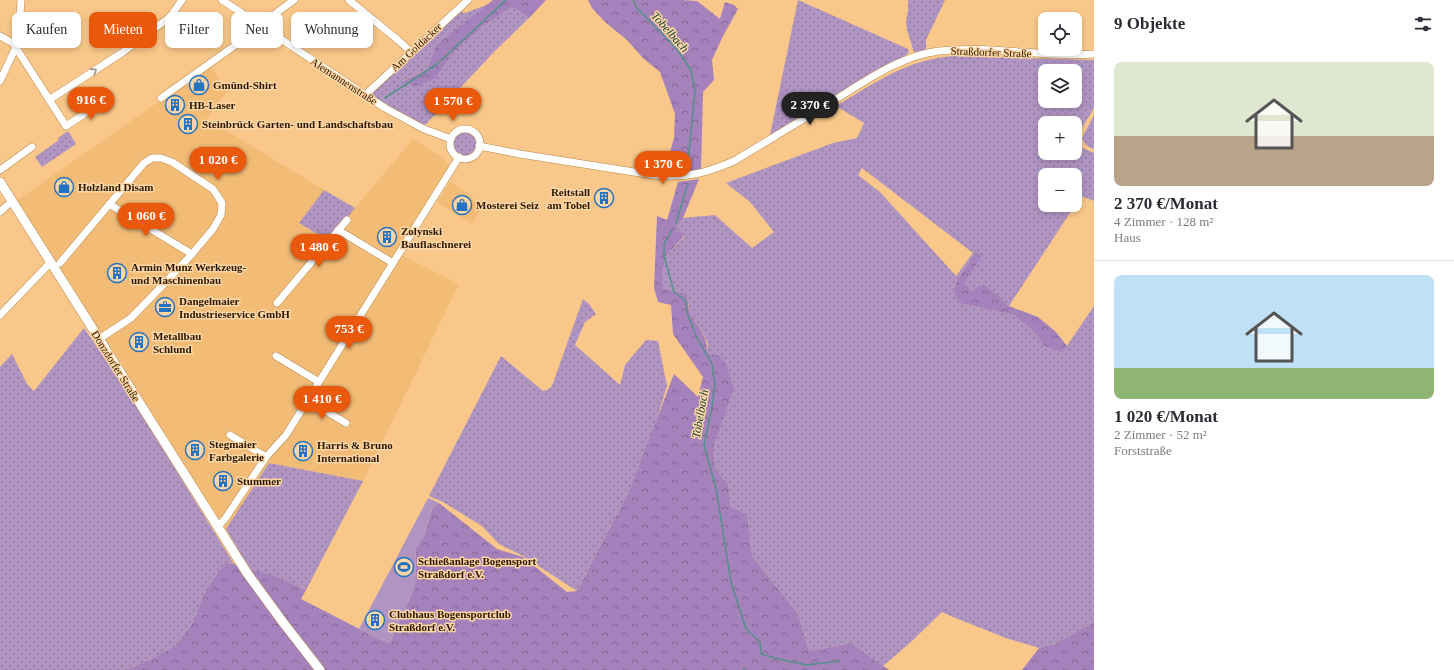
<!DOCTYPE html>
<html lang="de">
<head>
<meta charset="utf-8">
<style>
	:root { --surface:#fff; --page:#f7f7f7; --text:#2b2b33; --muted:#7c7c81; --line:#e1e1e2; --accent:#ea580c }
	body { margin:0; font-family:Georgia,serif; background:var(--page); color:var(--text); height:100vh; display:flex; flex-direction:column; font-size:15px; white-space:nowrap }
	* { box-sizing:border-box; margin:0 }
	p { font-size:13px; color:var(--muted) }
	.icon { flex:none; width:22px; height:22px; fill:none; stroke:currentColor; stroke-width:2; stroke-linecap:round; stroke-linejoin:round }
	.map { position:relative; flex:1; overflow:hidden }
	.sheet { display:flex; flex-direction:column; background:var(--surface); width:360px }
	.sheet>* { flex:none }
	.hud { position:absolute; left:12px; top:12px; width:380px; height:36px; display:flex; gap:8px }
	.tools { position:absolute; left:1038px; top:12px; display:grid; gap:8px }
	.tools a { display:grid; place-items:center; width:44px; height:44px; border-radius:8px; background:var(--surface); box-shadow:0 2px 6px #0003; font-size:20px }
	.price { position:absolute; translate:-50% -34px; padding:0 9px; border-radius:14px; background:var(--accent); color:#fff; font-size:13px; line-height:26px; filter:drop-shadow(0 1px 2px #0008) }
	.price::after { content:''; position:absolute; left:50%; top:24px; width:12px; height:9px; margin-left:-6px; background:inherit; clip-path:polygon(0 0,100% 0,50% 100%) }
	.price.selected { background:#222; color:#fff }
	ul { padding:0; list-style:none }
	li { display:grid; align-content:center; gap:8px; height:212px; padding:0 20px }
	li+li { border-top:1px solid var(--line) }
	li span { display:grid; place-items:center; height:124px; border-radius:8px; color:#555 }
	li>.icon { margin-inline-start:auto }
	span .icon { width:72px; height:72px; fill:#fffc; stroke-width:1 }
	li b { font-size:17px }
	h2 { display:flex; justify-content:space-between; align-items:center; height:48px; padding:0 20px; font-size:17px }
	.tag { padding:0 14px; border-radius:8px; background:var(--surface); box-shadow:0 2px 6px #0003; font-size:14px; line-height:36px }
	.tag.selected { background:var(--accent); color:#fff }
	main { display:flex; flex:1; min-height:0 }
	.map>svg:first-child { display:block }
	.built { fill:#f2bb76 }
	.grass { fill:url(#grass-dots); fill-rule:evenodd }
	.forest { fill:url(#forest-crowns) }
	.park { fill:#b095c2 }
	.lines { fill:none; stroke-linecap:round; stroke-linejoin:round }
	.stream { stroke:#529288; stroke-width:1.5 }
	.minor-casing { stroke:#b7894c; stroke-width:8 }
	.major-casing { stroke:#b7894c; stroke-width:10 }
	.minor { stroke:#fff; stroke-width:7 }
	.major { stroke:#fff; stroke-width:9 }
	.oneway { stroke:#9f978c }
	.labels { text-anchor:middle; stroke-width:3; stroke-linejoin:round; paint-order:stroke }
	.street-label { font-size:11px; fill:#291700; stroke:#fed6a5 }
	.poi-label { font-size:11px; font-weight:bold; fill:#291700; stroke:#fed6a5; text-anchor:start }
	.water-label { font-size:12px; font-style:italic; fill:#0c3c3a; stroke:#fed6a5 }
</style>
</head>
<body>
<main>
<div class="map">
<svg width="1094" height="670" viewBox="0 0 1094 670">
	<defs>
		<pattern id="grass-dots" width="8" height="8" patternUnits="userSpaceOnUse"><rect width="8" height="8" fill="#b095c2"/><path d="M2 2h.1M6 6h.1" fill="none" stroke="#8f799b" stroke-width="1.8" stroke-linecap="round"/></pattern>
		<pattern id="forest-crowns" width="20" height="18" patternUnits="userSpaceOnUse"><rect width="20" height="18" fill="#a682bc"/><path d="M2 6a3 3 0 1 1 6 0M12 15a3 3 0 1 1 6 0" fill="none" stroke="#876996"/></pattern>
	</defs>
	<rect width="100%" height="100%" fill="#f8c789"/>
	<!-- built -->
	<path class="built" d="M210,66L227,91L207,119L324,190L299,223L329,241L355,208L413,139L444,159L450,166L397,253L459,284L363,481L269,463L226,529L15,202Z
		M450,182L469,194L481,208L472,224L437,202Z"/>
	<!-- grass -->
	<path class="grass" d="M798,0L908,49L909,52L904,57L770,135Z
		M908,0H945L926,40V51L917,53L914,52L907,30L906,21L908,11Z
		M489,4L436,45L427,69L402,81L436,78L453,53L482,27L512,7L529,18L495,51L426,124L421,126L370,94L459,11L465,13Z
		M953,56L1094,60V108L1079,133L1077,141L1083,148L1094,153V201L1081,196L1009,306L1001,298L972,291L963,283L971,271L976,252L957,280L954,289L962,304L1014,315L1036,334L1044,346L1062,353L1094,306V622L1084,627L1055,644L1039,648L1006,638L953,617L942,612L911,642L883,666L851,643L809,651L798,614L752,556L747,514L731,507L728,484L715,468L714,446L734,389L707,352L708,344L703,333L690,314L687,294L662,288V275L666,256L685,236L676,231L677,226L683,218L715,215L752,248L774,232L750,202L726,183L833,143L857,138L864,123L836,106C875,83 905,60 953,56ZM1045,71H1075V101H1045ZM1045,123H1075V153H1045ZM862,168L973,253L956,276L880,192L858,175ZM1045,175H1075V205H1045Z
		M1094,115V149C1088,147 1084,144 1082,138Z
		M68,131L76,144L42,167L35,157L59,140L58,138Z
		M453 144a12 12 0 1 1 24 0a12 12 0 1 1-24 0Z
		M324,190L355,208L329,241L299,223Z
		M583,299L589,304L596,314L585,322L575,345L620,385L625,365L646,340L658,341L667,386L654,428L630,489L577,591L523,556L499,544L482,526L443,502L429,496L501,356L543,391L547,390L552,386Z
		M84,328L127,391L234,564L225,563L206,589L193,622L176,645L155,657L126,670H0V367L12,354L27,384L34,391Z
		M269,463L363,481L306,590L282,579L252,573L226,529Z"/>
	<!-- forest -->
	<path class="forest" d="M493,0H546L529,18L512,7L482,27L453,53L436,78L417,86L401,82L427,69L436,45Z
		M588,0H682L697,1L720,19L725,2L734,5L738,9L723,36L712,60L714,80L703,92L701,171L664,173L674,138L675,114L660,72L643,58L627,40L605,22L592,8Z
		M699,179L683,218L677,226L676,231L685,235L666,256L662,275V288L687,294C688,300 688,309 691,315C698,328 708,336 707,352L711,355H718L726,364L734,389L714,446L715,468L728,484L731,507L747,514L752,556L798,614L809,651L851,643L889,670H126L155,657L176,645L193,622L206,589L225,563L234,564L247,573L258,571L282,579L306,590L301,599L379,639L390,643L415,586L416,548L424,536L432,509L439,503L497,549L523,557L567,592L577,591L630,489L674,374L698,397L703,377L673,334L671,305L658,302L654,288L657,216L667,220L678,182Z
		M976,252L982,256L964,283L972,291L983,284L1001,298L1009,306L1038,317L1056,332L1067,346L1062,353L1044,346L1036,334L1014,315L962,304L956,297L954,289L957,280Z
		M1094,622V670H1022L1039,648L1055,644L1084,627Z"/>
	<!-- park -->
	<path class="park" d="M428,498L439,503L432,509L424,536L416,548L415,586L390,643L379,639L359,629Z"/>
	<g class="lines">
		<!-- stream -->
		<path class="stream" d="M633,0L637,8L676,48L691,70L695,92L688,162L689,172
			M385,98L437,64L506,0
			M676,223L688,184
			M672,230L664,244V256L674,292L686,301L687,313L697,338L712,364L715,384L712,407L704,445L716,488L731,582L746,629L760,642L761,654L783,660L806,665L840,661
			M744,668V670"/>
		<defs>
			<path id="minor" d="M222,0L385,108L424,129L451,139
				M349,0L398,40L411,52
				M0,36L13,43L66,126L95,107L110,103
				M0,81L16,47L19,30L21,0
				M365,95L468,0
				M161,98L254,32L260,25L294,0
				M49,100L123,52L170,17L182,0
				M450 144a15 15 0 1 1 30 0a15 15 0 1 1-30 0Z
				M479,146L520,154L653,175C686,178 704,174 734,161C766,142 798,122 830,103C864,82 899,56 939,51C990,45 1043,58 1094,54
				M0,170L32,147
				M109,204L192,254
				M0,212L12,201
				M338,230L393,263
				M60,263L144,163L152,158H161L172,162L213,189L222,203L221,215L213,229L192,254L162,286L131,318L99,339
				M277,303L347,220
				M0,315L50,263
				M276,356L319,382
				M308,400L346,423
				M230,435L266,457
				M218,526L225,519L266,457L286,435L459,157"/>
			<path id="major" d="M0,182L247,573L282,621L320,670"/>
		</defs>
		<!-- minor casing -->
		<use href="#minor" class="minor-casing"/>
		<!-- major casing -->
		<use href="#major" class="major-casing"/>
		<!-- minor -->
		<use href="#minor" class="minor"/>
		<!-- major -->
		<use href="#major" class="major"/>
	</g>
	<!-- one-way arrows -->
	<defs><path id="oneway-chevron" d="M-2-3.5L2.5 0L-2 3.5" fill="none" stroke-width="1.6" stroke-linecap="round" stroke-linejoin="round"/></defs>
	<use class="oneway" href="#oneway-chevron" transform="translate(94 71) rotate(-33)"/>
	<!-- icons -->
	<defs>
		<symbol id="shop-ring" viewBox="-11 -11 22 22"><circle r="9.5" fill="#fed6a5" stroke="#2473c2" stroke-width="1.5"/><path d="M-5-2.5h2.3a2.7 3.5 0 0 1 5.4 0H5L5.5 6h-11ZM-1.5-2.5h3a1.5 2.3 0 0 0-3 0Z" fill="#2473c2"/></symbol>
		<symbol id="building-ring" viewBox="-11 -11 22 22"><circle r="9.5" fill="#fed6a5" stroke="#2473c2" stroke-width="1.5"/><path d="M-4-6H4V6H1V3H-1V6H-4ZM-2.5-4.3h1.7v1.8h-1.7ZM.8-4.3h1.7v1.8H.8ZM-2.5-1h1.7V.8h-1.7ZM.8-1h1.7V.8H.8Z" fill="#2473c2"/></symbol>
		<symbol id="office-ring" viewBox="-11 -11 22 22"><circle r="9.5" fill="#fed6a5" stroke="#2473c2" stroke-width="1.5"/><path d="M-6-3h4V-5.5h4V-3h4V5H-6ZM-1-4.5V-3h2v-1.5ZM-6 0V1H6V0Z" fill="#2473c2"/></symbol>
		<symbol id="stadium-ring" viewBox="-11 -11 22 22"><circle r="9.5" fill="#fed6a5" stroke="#2473c2" stroke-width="1.5"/><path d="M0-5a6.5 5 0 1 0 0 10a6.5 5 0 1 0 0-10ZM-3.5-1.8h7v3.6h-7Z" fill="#2473c2"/></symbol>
	</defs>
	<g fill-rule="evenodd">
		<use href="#shop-ring" x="188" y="74" width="22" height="22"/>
		<use href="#building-ring" x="164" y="94" width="22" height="22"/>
		<use href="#building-ring" x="177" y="113" width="22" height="22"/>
		<use href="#shop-ring" x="53" y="176" width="22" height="22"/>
		<use href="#building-ring" x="593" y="187" width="22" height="22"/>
		<use href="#shop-ring" x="451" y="194" width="22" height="22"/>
		<use href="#building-ring" x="376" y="226" width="22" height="22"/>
		<use href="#building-ring" x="106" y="262" width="22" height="22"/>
		<use href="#office-ring" x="154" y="296" width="22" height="22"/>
		<use href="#building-ring" x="128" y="331" width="22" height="22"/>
		<use href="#building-ring" x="184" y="439" width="22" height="22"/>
		<use href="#building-ring" x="292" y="440" width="22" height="22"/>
		<use href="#building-ring" x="212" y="470" width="22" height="22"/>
		<use href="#stadium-ring" x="393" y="556" width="22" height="22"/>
		<use href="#building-ring" x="364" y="609" width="22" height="22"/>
	</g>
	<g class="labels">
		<!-- street labels -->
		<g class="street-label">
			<text transform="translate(416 47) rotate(-43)" y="4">Am Goldacker</text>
			<text transform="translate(991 52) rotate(2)" y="4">Straßdorfer Straße</text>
			<text transform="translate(344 81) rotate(33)" y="4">Alemannenstraße</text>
			<text transform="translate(116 366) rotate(58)" y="4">Donzdorfer Straße</text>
		</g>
		<!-- poi labels -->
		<g class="poi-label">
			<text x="213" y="89">Gmünd-Shirt</text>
			<text x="189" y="109">HB-Laser</text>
			<text x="202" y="128">Steinbrück Garten- und Landschaftsbau</text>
			<text x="78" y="191">Holzland Disam</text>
			<text x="590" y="196" text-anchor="end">Reitstall<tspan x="590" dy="13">am Tobel</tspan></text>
			<text x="476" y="209">Mosterei Seiz</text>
			<text x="401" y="235">Zolynski<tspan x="401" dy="13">Bauflaschnerei</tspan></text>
			<text x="131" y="271">Armin Munz Werkzeug-<tspan x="131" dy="13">und Maschinenbau</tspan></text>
			<text x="179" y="305">Dangelmaier<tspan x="179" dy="13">Industrieservice GmbH</tspan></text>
			<text x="153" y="340">Metallbau<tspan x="153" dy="13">Schlund</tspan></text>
			<text x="209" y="448">Stegmaier<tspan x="209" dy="13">Farbgalerie</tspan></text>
			<text x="317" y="449">Harris &amp; Bruno<tspan x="317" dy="13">International</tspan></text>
			<text x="237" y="485">Stummer</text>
			<text x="418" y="565">Schießanlage Bogensport<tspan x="418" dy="13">Straßdorf e.V.</tspan></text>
			<text x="389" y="618">Clubhaus Bogensportclub<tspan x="389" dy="13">Straßdorf e.V.</tspan></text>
		</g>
		<!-- water labels -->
		<g class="water-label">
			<text transform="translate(670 32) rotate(48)" y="4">Tobelbach</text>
			<text transform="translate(700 414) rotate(-80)" y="4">Tobelbach</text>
		</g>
	</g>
</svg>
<div class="tools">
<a><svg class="icon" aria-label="locate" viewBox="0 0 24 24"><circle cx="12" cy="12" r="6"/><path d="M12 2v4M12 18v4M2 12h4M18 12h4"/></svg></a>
<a><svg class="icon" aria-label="layers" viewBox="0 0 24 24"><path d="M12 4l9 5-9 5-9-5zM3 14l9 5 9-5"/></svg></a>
<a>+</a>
<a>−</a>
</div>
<b class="price" style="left:91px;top:121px">916 €</b>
<b class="price" style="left:453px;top:122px">1 570 €</b>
<b class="price selected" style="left:810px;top:126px">2 370 €</b>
<b class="price" style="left:218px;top:181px">1 020 €</b>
<b class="price" style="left:663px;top:185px">1 370 €</b>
<b class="price" style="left:146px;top:237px">1 060 €</b>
<b class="price" style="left:319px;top:268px">1 480 €</b>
<b class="price" style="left:349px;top:350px">753 €</b>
<b class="price" style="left:322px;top:420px">1 410 €</b>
<div class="hud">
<a class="tag">Kaufen</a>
<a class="tag selected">Mieten</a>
<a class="tag">Filter</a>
<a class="tag">Neu</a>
<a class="tag">Wohnung</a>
</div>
</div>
<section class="sheet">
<h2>9 Objekte<svg class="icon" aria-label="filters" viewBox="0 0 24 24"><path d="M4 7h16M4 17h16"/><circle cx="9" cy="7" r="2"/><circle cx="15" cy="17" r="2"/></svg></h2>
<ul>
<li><span style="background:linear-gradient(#dfe7d0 60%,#b9a48a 0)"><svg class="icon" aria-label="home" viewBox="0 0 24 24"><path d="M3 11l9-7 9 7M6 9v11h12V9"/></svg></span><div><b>2 370 €/Monat</b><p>4 Zimmer · 128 m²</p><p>Haus</p></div></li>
<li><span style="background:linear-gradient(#bfe0f5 75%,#8fb573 0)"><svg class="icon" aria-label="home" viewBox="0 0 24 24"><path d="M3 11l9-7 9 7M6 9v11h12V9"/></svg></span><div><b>1 020 €/Monat</b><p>2 Zimmer · 52 m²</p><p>Forststraße</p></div></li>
</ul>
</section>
</main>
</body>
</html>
